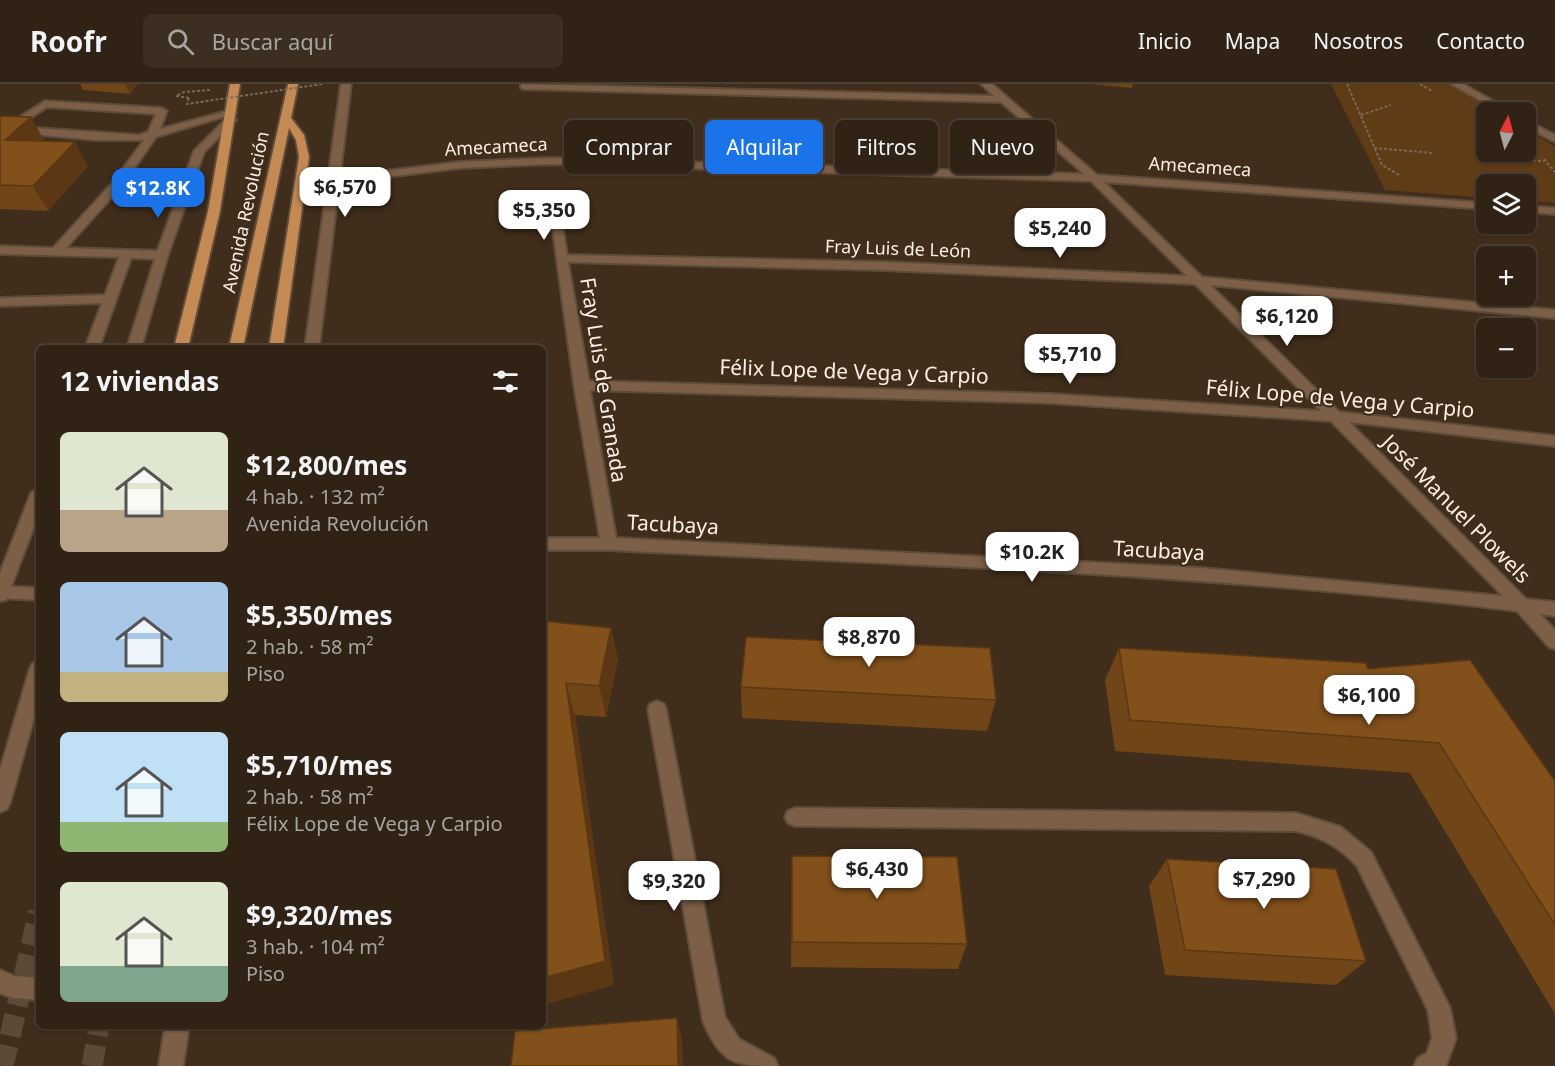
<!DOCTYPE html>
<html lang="es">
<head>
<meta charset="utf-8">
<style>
	:root { --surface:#302214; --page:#3c2f22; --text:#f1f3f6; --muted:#a8a4a0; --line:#4b3f34; --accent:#1a73e8 }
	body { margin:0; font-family:"Noto Sans",sans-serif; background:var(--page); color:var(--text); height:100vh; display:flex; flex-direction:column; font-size:22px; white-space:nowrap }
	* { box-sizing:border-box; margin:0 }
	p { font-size:20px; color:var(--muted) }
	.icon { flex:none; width:33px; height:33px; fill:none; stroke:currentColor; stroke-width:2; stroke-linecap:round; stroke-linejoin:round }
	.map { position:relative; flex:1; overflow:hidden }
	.drawer { position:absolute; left:36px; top:261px; width:510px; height:684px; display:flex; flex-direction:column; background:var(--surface); border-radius:9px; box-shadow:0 2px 4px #0004,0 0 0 2px var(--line) }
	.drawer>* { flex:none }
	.hud { position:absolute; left:564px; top:36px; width:570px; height:54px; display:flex; gap:12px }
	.needle { width:39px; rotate:6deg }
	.tools { position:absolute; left:1476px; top:18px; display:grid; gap:12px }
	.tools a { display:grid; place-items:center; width:60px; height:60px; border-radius:9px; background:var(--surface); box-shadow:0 2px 4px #0004,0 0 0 2px var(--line); font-size:30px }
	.price { position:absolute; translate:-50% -51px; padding:0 14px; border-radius:12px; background:#fff; color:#222; font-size:20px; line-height:39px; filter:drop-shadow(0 2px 3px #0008) }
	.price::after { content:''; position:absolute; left:50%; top:36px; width:18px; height:14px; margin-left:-9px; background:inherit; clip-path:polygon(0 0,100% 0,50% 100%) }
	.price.current { background:var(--accent); color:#fff }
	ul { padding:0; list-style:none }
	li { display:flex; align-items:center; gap:18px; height:150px; padding:0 24px }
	li span { display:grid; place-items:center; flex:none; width:168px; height:120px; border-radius:9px; color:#555 }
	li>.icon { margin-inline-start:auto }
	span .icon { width:72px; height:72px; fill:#fffc; stroke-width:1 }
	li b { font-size:26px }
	h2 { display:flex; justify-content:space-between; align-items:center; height:72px; padding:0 24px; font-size:26px }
	.tag { padding:0 21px; border-radius:9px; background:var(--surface); box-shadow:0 2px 4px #0004,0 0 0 2px var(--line); font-size:21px; line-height:54px }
	.tag.current { background:var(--accent); color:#fff }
	header { display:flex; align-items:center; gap:36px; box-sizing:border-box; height:84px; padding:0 30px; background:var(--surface); border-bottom:2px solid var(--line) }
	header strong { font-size:28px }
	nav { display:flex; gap:33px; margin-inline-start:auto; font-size:21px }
	.search { width:420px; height:54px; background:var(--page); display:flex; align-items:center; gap:15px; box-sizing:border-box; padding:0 21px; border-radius:9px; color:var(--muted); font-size:22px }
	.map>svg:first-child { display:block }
	.green { fill:#5f3b16 }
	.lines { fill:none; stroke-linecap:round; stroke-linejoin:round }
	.primary-tunnel { stroke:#5c4a39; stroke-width:21; stroke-dasharray:21 10; stroke-linecap:butt }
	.service-casing { stroke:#5e4c3b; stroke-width:4 }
	.minor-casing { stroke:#5e4c3b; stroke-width:4 }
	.tertiary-casing { stroke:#5e4c3b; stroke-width:4 }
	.primary-casing { stroke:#5e4c3b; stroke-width:4 }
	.path { stroke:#7b6a5a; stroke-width:2; stroke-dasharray:3 2; stroke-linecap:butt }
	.service { fill:#7c5f46; fill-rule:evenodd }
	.minor { fill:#7c5f46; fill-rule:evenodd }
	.tertiary { fill:#7c5f46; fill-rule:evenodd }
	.primary { fill:#c58a54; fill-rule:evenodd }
	.path-bridge { stroke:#7b6a5a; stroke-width:2; stroke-dasharray:3 2; stroke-linecap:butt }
	.wall { fill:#704517 }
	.shaded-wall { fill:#5b3813 }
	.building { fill:#82501b; stroke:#5b3813; stroke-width:1.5 }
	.labels { text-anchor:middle; stroke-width:4.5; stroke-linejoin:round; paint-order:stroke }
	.far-street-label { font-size:18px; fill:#fbeee3; stroke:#402d1b }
	.street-label { font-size:21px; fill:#fbeee3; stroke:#402d1b }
</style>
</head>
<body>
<header>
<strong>Roofr</strong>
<div class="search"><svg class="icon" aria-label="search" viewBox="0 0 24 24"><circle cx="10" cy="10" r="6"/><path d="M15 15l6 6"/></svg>Buscar aquí</div>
<nav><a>Inicio</a><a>Mapa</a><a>Nosotros</a><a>Contacto</a></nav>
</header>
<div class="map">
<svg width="1555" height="982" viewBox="0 0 1555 982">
	<rect width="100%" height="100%" fill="#402d1b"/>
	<!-- green -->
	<path class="green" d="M1331,0H1449L1497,28H1486V68H1526V45L1555,63V119L1526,117V100H1486V114L1385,106Z"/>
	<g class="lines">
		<!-- primary-tunnel -->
		<path class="primary-tunnel" d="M3,982L39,828
			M92,982L99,942"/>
		<defs>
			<path id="service" d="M45,17L162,24L167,27L160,45L231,26L236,29L156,53L121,103L66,164L162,167L168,171L162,175L131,174L99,264H85L102,219L0,222V214L105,211L119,173L0,170V162L53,164L113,98L144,56H96L19,49L14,46L19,43L139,51L148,48L156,30L47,23L10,47L1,45Z
				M39,404V429L8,511L6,516L0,517V489L31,409Z"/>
			<path id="minor" d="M521,0L994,12L981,0H992L1097,91L1486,119V125L1104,98L1202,193L1555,226V234L1210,201L1339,328L1555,352V362L1349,338L1526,515L1555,518V532L1540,530L1555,546V565L1549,563L1517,527C1215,490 912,481 609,466H543V454H600L574,301L551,132L561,134L567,171L885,178L1187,192L1091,97L549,80L460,84L335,99L330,96L335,93L460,78L549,74L1084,90L1001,18L524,5L521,4ZM568,178L885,186L1195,200L1321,327L1050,310L589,297ZM590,306L1050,319L1331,337L1503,512L1201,484L616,454Z
				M1451,0H1463L1512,28H1501Z
				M1526,36L1555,51V58L1526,43Z
				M1526,122L1555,124V130L1526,128Z
				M0,502L39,504V516L0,514Z
				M657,617L664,620L666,625L725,933L739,955L774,974L778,982C735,982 721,980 703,937L648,625L650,620Z
				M795,724L1296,729L1341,743L1371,768L1450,924L1456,954L1446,982H1414L1418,974L1427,969L1432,954L1428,926L1357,782C1339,763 1322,753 1296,747L795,742L788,739L785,733L788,727Z"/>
			<path id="tertiary" d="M341,0H351L319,264H305Z
				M227,34L236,36L204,68L168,171L141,264H127L156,171L194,67Z
				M39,577V616L10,719L7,725L0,728V686L30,584L33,579Z
				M0,886L14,892L39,894V916L13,914L0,909Z
				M165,942H189L183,982H159Z"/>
			<path id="primary" d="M230,0H240L220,127L188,264H174L208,127Z
				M288,0H298L291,34L304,51L309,73L283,264H269L299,73L296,56L289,44L243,264H229Z"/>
		</defs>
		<!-- service casing -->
		<use href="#service" class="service-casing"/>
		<!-- minor casing -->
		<use href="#minor" class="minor-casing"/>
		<!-- tertiary casing -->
		<use href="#tertiary" class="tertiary-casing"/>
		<!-- primary casing -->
		<use href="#primary" class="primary-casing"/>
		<!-- path -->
		<path class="path" d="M1347,0L1382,81L1399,91
			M1420,0L1432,7
			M189,14L176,12L184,8L210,6
			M1361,31L1391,21
			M1374,64L1433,69
			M1503,75L1544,77
			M1544,75L1555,88"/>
		<!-- service -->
		<use href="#service" class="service"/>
		<!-- minor -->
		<use href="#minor" class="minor"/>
		<!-- tertiary -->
		<use href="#tertiary" class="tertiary"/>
		<!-- primary -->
		<use href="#primary" class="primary"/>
		<!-- path-bridge -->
		<path class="path-bridge" d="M189,14L187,20L322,0"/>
	</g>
	<!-- wall -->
	<path class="wall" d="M80,0H137L130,10L83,6Z
		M1091,0H1133L1132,4Z
		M0,32L44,56V57L88,82L48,127L0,125Z
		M543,537L611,544L618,576L606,633L575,631L614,901Z
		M1119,564L1368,585L1555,697V930L1410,689L1115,667L1105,596Z
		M741,603L996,616L987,647L742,634Z
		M792,772L967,860L958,885L791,883Z
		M1167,775L1366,877L1336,901L1165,891L1149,802Z"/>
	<!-- shaded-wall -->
	<path class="shaded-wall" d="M125,0H137L130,10Z
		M31,33L44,56L20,80L5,56Z
		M75,58L88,82L48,127L33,102Z
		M611,544L618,576L606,633L599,602Z
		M566,599L575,631L614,901L543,921V894Z
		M677,934L682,956L683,982H678Z"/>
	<!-- building -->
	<path class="building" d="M0,32L31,33L5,56L75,58L33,102L0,101Z
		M543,537L611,544L599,602L566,599L605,877L543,894Z
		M746,553L990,564L996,616L741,603Z
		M1119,564L1366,579L1368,585L1470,576L1555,697V841L1439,659L1130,636Z
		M792,772L957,773L967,860L792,858Z
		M1167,775L1336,785L1366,877L1185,866Z
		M677,934L678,982H511L515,947Z"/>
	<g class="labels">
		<!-- far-street labels -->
		<g class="far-street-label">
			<text transform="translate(496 63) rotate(-3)" y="6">Amecameca</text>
			<text transform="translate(1200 83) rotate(4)" y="6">Amecameca</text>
			<text transform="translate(246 128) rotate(-78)" y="6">Avenida Revolución</text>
			<text transform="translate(898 165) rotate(2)" y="6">Fray Luis de León</text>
		</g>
		<!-- street labels -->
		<g class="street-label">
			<text transform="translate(854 288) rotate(2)" y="7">Félix Lope de Vega y Carpio</text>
			<text transform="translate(603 296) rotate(81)" y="7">Fray Luis de Granada</text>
			<text transform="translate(1340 315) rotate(5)" y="7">Félix Lope de Vega y Carpio</text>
			<text transform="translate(1456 425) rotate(45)" y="7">José Manuel Plowels</text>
			<text transform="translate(673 441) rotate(3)" y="7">Tacubaya</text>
			<text transform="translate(1159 467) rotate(3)" y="7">Tacubaya</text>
		</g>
	</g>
</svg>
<div class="tools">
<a><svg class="needle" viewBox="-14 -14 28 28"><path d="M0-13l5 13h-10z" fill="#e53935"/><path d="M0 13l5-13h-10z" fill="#a8a4a0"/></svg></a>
<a><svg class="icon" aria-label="layers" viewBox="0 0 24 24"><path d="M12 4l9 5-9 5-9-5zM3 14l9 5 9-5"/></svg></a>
<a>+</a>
<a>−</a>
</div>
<b class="price" style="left:345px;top:134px">$6,570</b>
<b class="price current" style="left:158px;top:135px">$12.8K</b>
<b class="price" style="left:544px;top:157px">$5,350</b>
<b class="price" style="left:1060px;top:175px">$5,240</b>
<b class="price" style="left:1287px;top:263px">$6,120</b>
<b class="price" style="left:1070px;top:301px">$5,710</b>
<b class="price" style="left:1032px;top:499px">$10.2K</b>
<b class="price" style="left:869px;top:584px">$8,870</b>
<b class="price" style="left:1369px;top:642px">$6,100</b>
<b class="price" style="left:877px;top:816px">$6,430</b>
<b class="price" style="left:1264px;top:826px">$7,290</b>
<b class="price" style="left:674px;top:828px">$9,320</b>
<div class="hud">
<a class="tag">Comprar</a>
<a class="tag current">Alquilar</a>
<a class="tag">Filtros</a>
<a class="tag">Nuevo</a>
</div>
<section class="drawer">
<h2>12 viviendas<svg class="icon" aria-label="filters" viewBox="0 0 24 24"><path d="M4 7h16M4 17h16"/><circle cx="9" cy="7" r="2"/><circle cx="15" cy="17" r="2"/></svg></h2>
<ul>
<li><span style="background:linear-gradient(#dfe7d0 65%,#b9a48a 0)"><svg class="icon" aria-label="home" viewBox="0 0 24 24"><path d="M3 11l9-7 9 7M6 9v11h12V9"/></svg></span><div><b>$12,800/mes</b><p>4 hab. · 132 m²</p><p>Avenida Revolución</p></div></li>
<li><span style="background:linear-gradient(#a9c7e8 75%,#c2b280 0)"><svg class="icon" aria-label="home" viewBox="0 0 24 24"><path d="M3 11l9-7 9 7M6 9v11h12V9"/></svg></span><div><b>$5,350/mes</b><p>2 hab. · 58 m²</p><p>Piso</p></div></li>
<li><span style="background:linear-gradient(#bfe0f5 75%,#8fb573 0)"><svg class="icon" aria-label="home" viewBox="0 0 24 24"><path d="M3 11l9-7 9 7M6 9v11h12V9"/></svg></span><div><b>$5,710/mes</b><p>2 hab. · 58 m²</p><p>Félix Lope de Vega y Carpio</p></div></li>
<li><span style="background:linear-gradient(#dfe7d0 70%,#7fa58c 0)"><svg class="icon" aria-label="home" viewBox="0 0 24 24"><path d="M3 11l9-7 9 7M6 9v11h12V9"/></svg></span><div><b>$9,320/mes</b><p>3 hab. · 104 m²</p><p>Piso</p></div></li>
</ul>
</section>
</div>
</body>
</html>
